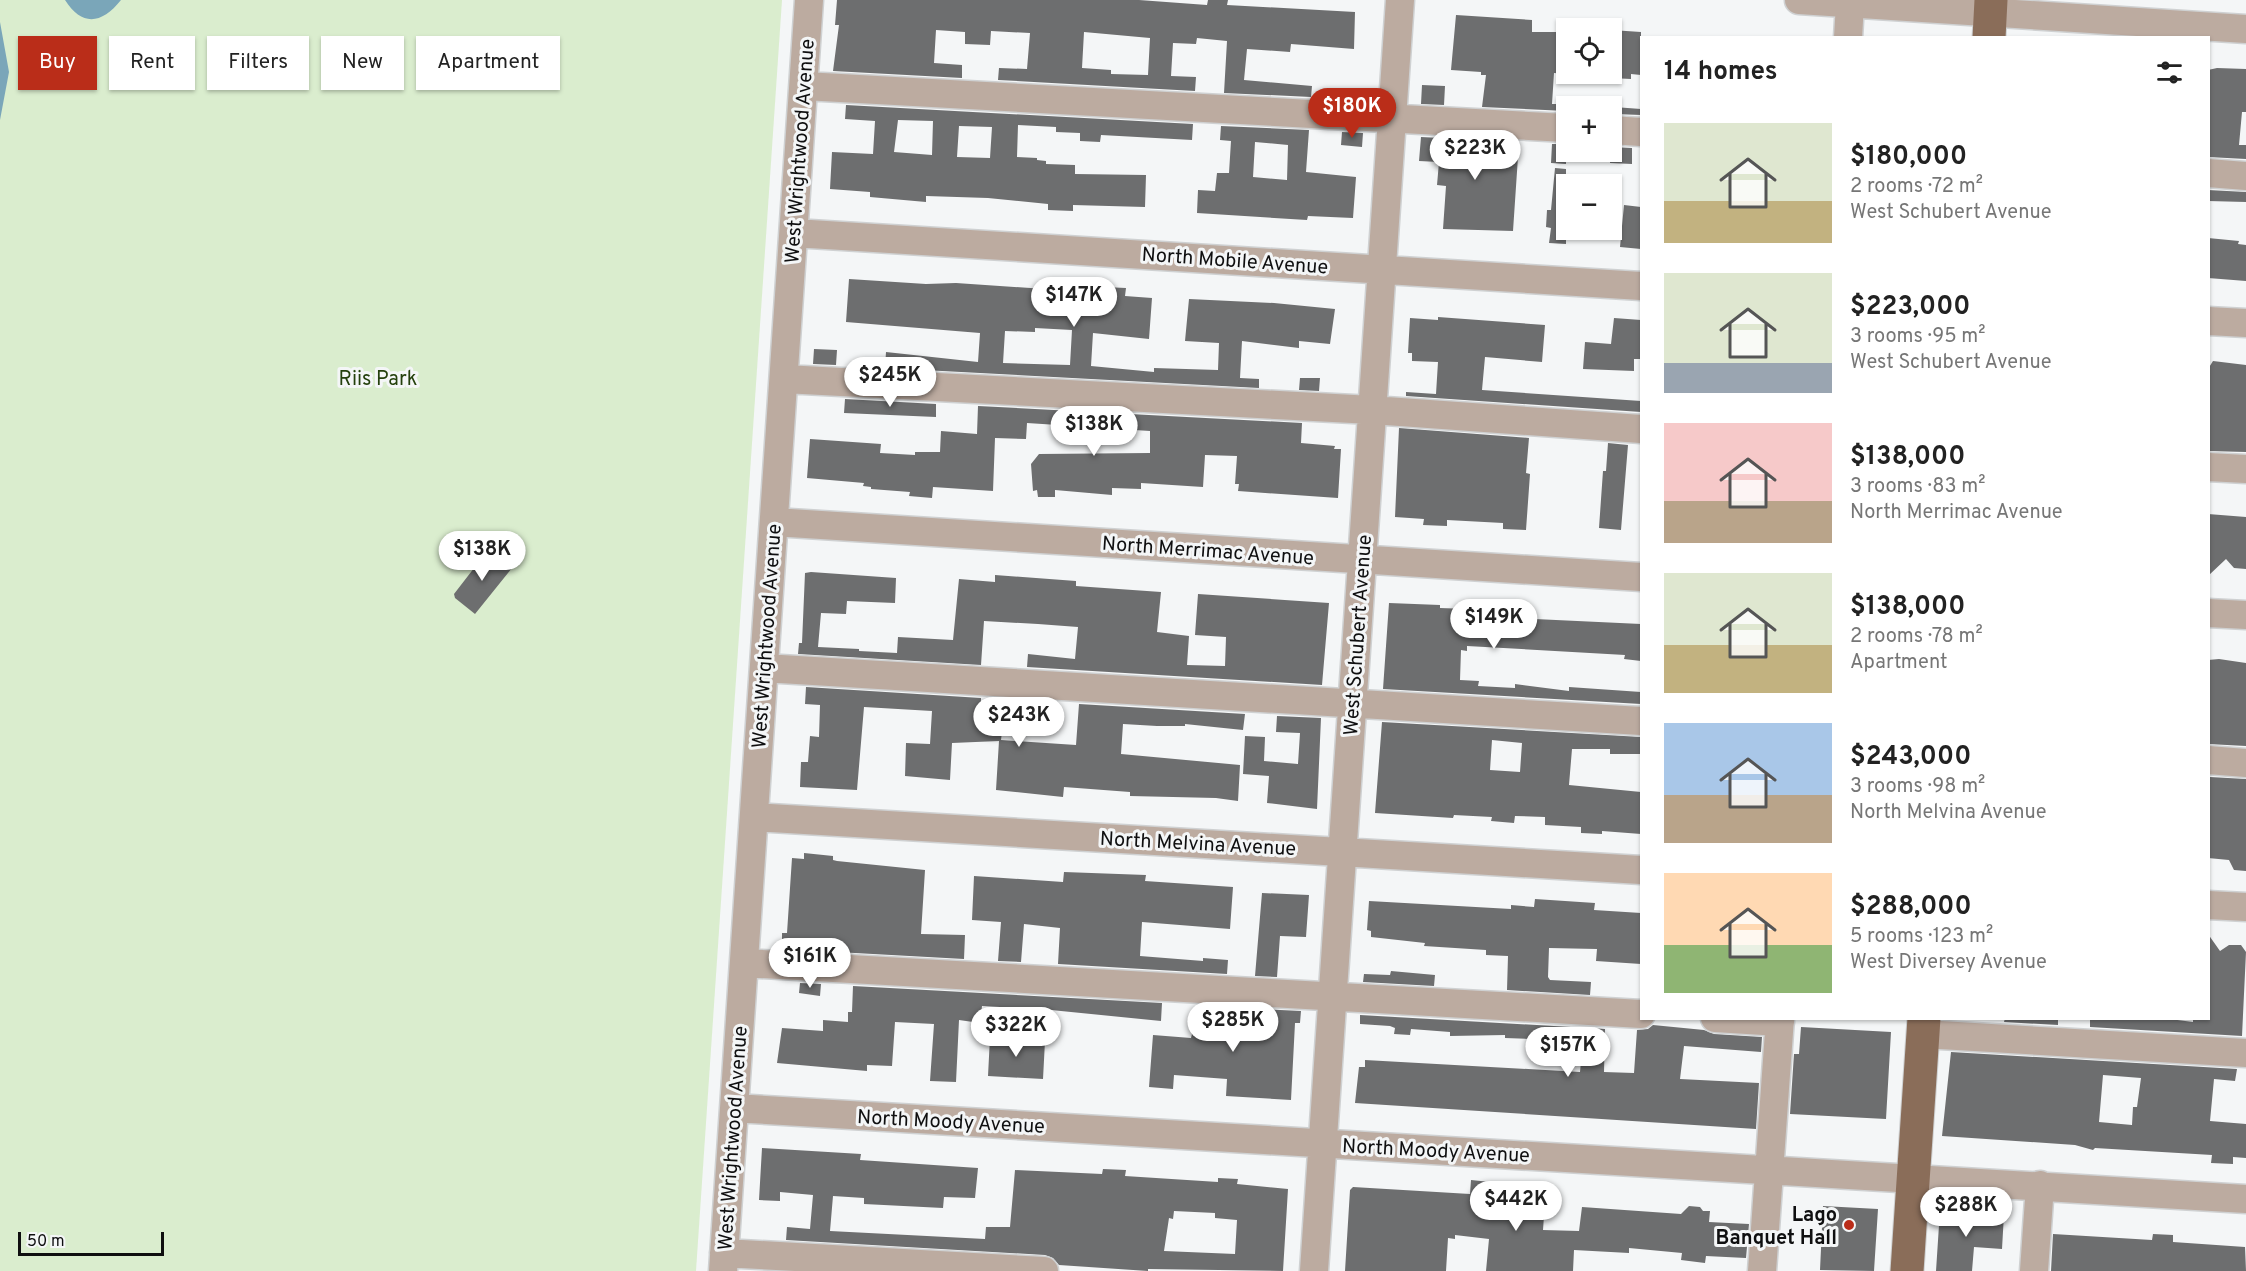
<!DOCTYPE html>
<html lang="en">
<head>
<meta charset="utf-8">
<style>
	:root { --surface:#fff; --page:#f6f6f6; --text:#222; --muted:#767676; --accent:#ba2d19 }
	body { margin:0; font-family:Overpass,sans-serif; background:var(--page); color:var(--text); height:100vh; display:flex; flex-direction:column; font-size:22px; white-space:nowrap }
	* { box-sizing:border-box; margin:0 }
	p { font-size:20px; color:var(--muted) }
	.icon { flex:none; width:33px; height:33px; fill:none; stroke:currentColor; stroke-width:2; stroke-linecap:round; stroke-linejoin:round }
	.map { position:relative; flex:1; overflow:hidden }
	.sheet { position:absolute; left:1640px; top:36px; width:570px; height:984px; display:flex; flex-direction:column; background:var(--surface); border-radius:0px; box-shadow:0 2px 4px #0004 }
	.sheet>* { flex:none }
	.hud { position:absolute; left:18px; top:36px; width:570px; height:54px; display:flex; gap:12px }
	.buttons { position:absolute; left:1556px; top:18px; display:grid; gap:12px }
	.buttons a { display:grid; place-items:center; width:66px; height:66px; border-radius:0px; background:var(--surface); box-shadow:0 2px 4px #0004; font-size:30px }
	.scale { position:absolute; left:18px; bottom:15px; width:146px; box-sizing:border-box; padding-left:6px; border:3px solid #0f0f10; border-top:0; font-size:16px; line-height:21px; white-space:nowrap; color:#0f0f10; -webkit-text-stroke:4px #f4f6f7; paint-order:stroke }
	.price { position:absolute; translate:-50% -51px; padding:0 14px; border-radius:21px; background:#fff; color:#222; font-size:20px; line-height:39px; filter:drop-shadow(0 2px 3px #0008) }
	.price::after { content:''; position:absolute; left:50%; top:36px; width:18px; height:14px; margin-left:-9px; background:inherit; clip-path:polygon(0 0,100% 0,50% 100%) }
	.price.selected { background:var(--accent); color:#fff }
	ul { padding:0; list-style:none }
	li { display:flex; align-items:center; gap:18px; height:150px; padding:0 24px }
	li span { display:grid; place-items:center; flex:none; width:168px; height:120px; border-radius:0px; color:#555 }
	li>.icon { margin-inline-start:auto }
	span .icon { width:72px; height:72px; fill:#fffc; stroke-width:1 }
	li b { font-size:26px }
	h2 { display:flex; justify-content:space-between; align-items:center; height:72px; padding:0 24px; font-size:26px }
	.chip { padding:0 21px; border-radius:0px; background:var(--surface); box-shadow:0 2px 4px #0004; font-size:21px; line-height:54px }
	.chip.selected { background:var(--accent); color:#fff }
	.map>svg:first-child { display:block }
	.green { fill:#daedce }
	.water { fill:#7aa6b9 }
	.building { fill:#6d6e6f; fill-rule:evenodd }
	.lines { fill:none; stroke-linecap:round; stroke-linejoin:round }
	.minor-casing { stroke:#cfd1d2; stroke-width:31 }
	.major-casing { stroke:#cfd1d2; stroke-width:35 }
	.minor { stroke:#bcaba0; stroke-width:28 }
	.major { stroke:#8a6d59; stroke-width:33 }
	.poi-dot { fill:#ba2d19; stroke:#f4f6f7; stroke-width:2 }
	.labels { text-anchor:middle; stroke-width:6; stroke-linejoin:round; paint-order:stroke }
	.street-label { font-size:20px; fill:#0f0f10; stroke:#f4f6f7 }
	.park-label { font-size:20px; fill:#24400c; stroke:#f4f6f7 }
	.poi-label { font-size:20px; font-weight:bold; fill:#0f0f10; stroke:#f4f6f7; text-anchor:end }
</style>
</head>
<body>
<div class="map">
<svg width="2246" height="1271" viewBox="0 0 2246 1271">
	<rect width="100%" height="100%" fill="#f4f6f7"/>
	<!-- green -->
	<path class="green" d="M0,0H782L696,1271H0Z"/>
	<!-- water -->
	<path class="water" d="M65,0H121C102,24 82,27 65,0Z
		M0,22L9,72L0,120Z"/>
	<!-- building -->
	<path class="building" d="M837,0H1139L1207,5L1208,0H1228L1227,5L1355,12L1354,49L1291,44L1290,52L1247,49L1244,80L1312,86L1311,97L1224,93L1227,41L1197,38L1196,44L1173,43L1171,76L1196,77L1195,91L998,80L999,68L1027,69L1030,33L991,31L990,45L965,44V32L936,30L934,63L962,65V78L833,71L839,25H835ZM1084,32L1150,38L1148,75L1111,74V70L1082,68Z
		M1456,15L1532,20V32H1566V74L1554,73L1552,104H1566V111L1482,107L1486,75H1481V72L1451,70Z
		M1611,30L1641,32V75L1631,74V79L1611,78Z
		M2217,68L2246,69V112H2242L2239,145H2246V159L2208,157V70Z
		M1422,85L1445,86L1444,105L1421,104Z
		M846,105L1193,124L1192,140L1101,135L1100,142L1080,141V133L1056,132V127L1018,125L1017,157L1037,158V160L1046,161V164L1075,165V174L1146,175L1145,207L1073,205V211L1048,210V204L988,198L926,196V202L870,197V192L830,189L832,152L873,154L875,121L845,119ZM898,120L933,121L932,155L894,152ZM959,126L992,127L990,158L957,157Z
		M1614,107L1641,109V115L1614,114Z
		M1221,126L1309,130L1306,172L1356,177L1353,218L1308,216L1307,220L1197,213L1198,190L1215,191L1217,173H1229L1231,141L1220,140ZM1255,142L1288,145L1287,180L1253,177Z
		M1342,132L1363,133L1362,147L1341,145Z
		M1421,137L1519,142L1513,231L1443,229L1446,186L1437,185L1439,162L1419,161Z
		M1552,144H1566V164L1551,163Z
		M1611,147L1632,148V164L1610,163Z
		M1555,168L1566,169V244L1549,243L1551,228L1546,227L1547,210H1551Z
		M2208,190L2246,192V202L2208,201Z
		M1624,205L1641,207V249L1620,247Z
		M2208,238L2239,241L2238,244L2246,245V281L2208,278Z
		M849,279L926,284L956,283L1103,293L1104,287L1126,288L1125,296L1152,298L1149,339L1093,333L1091,366L1154,372V368L1218,370L1219,343L1185,341L1189,299L1274,303L1335,309L1330,344L1299,341V348L1242,341L1240,378L1259,379V388L885,368L886,352L978,362L980,333L846,322ZM1035,328L1072,330L1070,365L1003,363L1005,331L1035,332Z
		M1438,317L1545,325L1542,362L1485,357L1482,390L1641,401V412L1406,396V392L1436,394L1438,362L1412,361V353H1408L1410,318L1438,320Z
		M1614,318L1641,320V359H1634V371L1583,369L1585,342L1611,344Z
		M814,349L837,350L836,365L813,364Z
		M2213,361L2246,365V452L2208,451V369Z
		M1300,378H1320L1319,391L1299,390Z
		M845,399L936,404V417L844,413Z
		M978,406L1302,423L1301,443L1335,446L1334,449H1341L1338,498L1238,491L1239,484H1235L1237,456L1205,455L1203,487L1141,483V489L1112,488V495L1055,490V497H1038L1037,490L1033,491L1031,464L1039,454L1150,453V431L1027,423L1026,439L995,438L993,491L933,487L932,498L909,496L910,492L871,489V487L863,486L864,483L807,478L810,439L881,444L880,453L915,455V452H940L941,431L977,434Z
		M1399,428L1529,438L1526,473L1530,474L1526,530L1503,529V523L1447,520V526L1423,525L1424,519L1395,517Z
		M1608,443L1628,445L1621,530L1599,528L1603,471H1606Z
		M2208,514L2246,517V569L2234,568L2226,559L2208,576Z
		M488,550L512,568L475,614L455,598L454,594Z
		M811,572L896,578L895,603L847,601L846,614L821,613L818,647L859,649V651L897,653L898,637L953,640L959,579L995,582V575L1076,581V586L1161,592L1157,632L1189,636L1187,665L1225,666L1226,637L1195,635L1198,594L1329,603L1322,685L1027,667L1028,654L1075,659L1078,627L1038,624L984,621L981,665L798,654L799,643H802L805,573Z
		M1389,603L1440,605V608L1468,609V614L1516,618L1641,624V661L1624,659L1625,655L1467,646V651L1461,650L1460,680L1479,681L1478,686L1515,688V684L1569,691V687L1641,692V704L1383,689Z
		M2219,659L2246,663V746L2208,744V660Z
		M806,687L981,698V704L1005,707L1001,740L1076,745L1079,704L1245,714L1243,730L1185,724V726H1157L1123,724L1121,754L1240,765L1238,801L1216,798L1130,796V792L1064,787L1063,797L996,790L999,741L952,743L950,780L905,776L906,743L930,744L932,711L864,707L857,790L800,787L801,762H808L810,736L819,737L820,705L805,704Z
		M1277,716L1321,718L1317,809L1267,803L1269,776L1243,774L1245,736L1265,737L1264,761L1298,764L1300,733L1276,732Z
		M1382,722L1641,737V754H1610V749H1572L1569,785L1641,792V834L1602,831V834L1581,833V827L1545,825V817L1515,816L1514,823L1491,821L1492,817L1454,815L1453,818L1375,813ZM1492,740L1522,743L1520,772L1490,770Z
		M2210,777L2246,779V871L2234,870L2229,860L2208,858Z
		M804,853L833,856V860L837,861L925,870L921,934L965,935L964,959L782,949V933H787L792,858L804,859Z
		M1064,872L1146,875L1145,881L1233,887L1230,929L1142,922L1140,956L1203,961V958L1228,960L1227,974L1058,964L1060,928L1024,924L1021,962L998,961L1001,922L972,920L974,876L1063,882Z
		M1262,893L1309,895L1306,937L1280,936L1277,977L1255,976Z
		M1535,899L1595,903L1594,910L1641,913V964L1596,961L1597,949L1549,948L1548,977L1550,980L1591,982L1590,995L1507,990L1508,956L1486,955V950L1424,946L1425,943L1371,937V931L1367,930L1369,901L1511,909V905L1534,907Z
		M2208,934L2220,951L2229,945H2241L2246,952L2242,1036L2090,1027V1018H2162L2193,1022V1018H2208Z
		M1391,971L1435,975L1434,986L1363,982L1364,974L1390,975Z
		M800,983L821,984L820,996L799,993Z
		M853,986L1162,1003L1161,1021L1051,1010L982,1006L980,1023L959,1020L956,1082L930,1081L934,1024L895,1022L892,1066L867,1065V1071L777,1063L782,1028L823,1031V1020L848,1022V1012H852Z
		M1205,1006L1301,1011L1300,1023H1295L1291,1100L1226,1096L1227,1079L1174,1075L1173,1089L1149,1087L1153,1035L1191,1038L1192,1034H1205Z
		M1360,1015L1605,1029L1604,1072L1634,1073L1637,1030L1648,1029L1653,1025L1704,1030L1714,1034L1762,1037L1761,1052L1684,1046L1680,1079L1759,1083L1756,1129L1355,1103L1359,1067H1365V1060L1580,1072L1583,1041L1505,1038V1035L1450,1036V1032L1411,1029L1410,1035L1394,1034L1395,1028L1390,1026L1360,1024Z
		M2005,1018H2058V1025L2004,1022Z
		M1801,1027L1891,1032L1886,1119L1790,1114L1794,1054H1799Z
		M990,1037L1045,1041L1043,1079L988,1076Z
		M1951,1052L2237,1069L2235,1081L2214,1079L2210,1121L2246,1124V1158L2233,1157V1164L2211,1163L2212,1155L2095,1148L2093,1150L2075,1145L1942,1136ZM2103,1075L2141,1078L2137,1107H2133L2132,1125L2099,1122Z
		M762,1148L861,1154L860,1160L978,1168L975,1198L944,1197L943,1208L864,1204V1198L833,1196L830,1231L985,1239L986,1227H1010L1015,1170L1102,1174L1103,1169L1126,1170L1125,1176L1218,1182V1178L1238,1179L1237,1184L1288,1189L1283,1271L1148,1269V1271L1059,1265L1053,1258L1045,1255L786,1240L787,1227L810,1229L813,1195L780,1192V1201L759,1200ZM1174,1211L1215,1213V1218L1237,1220L1235,1254L1164,1251L1169,1218L1173,1219Z
		M1471,1180L1490,1182L1489,1198L1545,1202L1543,1230L1579,1231L1582,1207L1681,1214L1689,1206L1700,1207L1703,1211H1710L1709,1222L1749,1224L1746,1258L1706,1256L1705,1263L1681,1260L1682,1253L1629,1248V1253L1574,1250L1573,1271H1486L1489,1239L1455,1235V1239L1448,1238L1446,1271H1345L1350,1190L1353,1187L1470,1194Z
		M1823,1206L1878,1209L1874,1271L1820,1270Z
		M1940,1210L2004,1214L2002,1249L1974,1247L1972,1271H1936Z
		M2053,1234L2152,1240L2153,1234L2173,1235V1242L2245,1247L2246,1271H2051Z"/>
	<g class="lines">
		<defs>
			<path id="minor" d="M1799,0L2246,29
				M1848,38L1850,3
				M804,86L1566,128
				M1611,130L1641,132
				M2208,173L2246,176
				M794,233L1641,286
				M2208,321L2246,323
				M784,379L1372,410L1641,429
				M2208,467L2246,469
				M774,522L1641,577
				M2208,613L2246,615
				M764,668L1641,721
				M2208,760L2246,763
				M754,817L1641,870
				M2208,905L2246,907
				M744,963L1641,1014
				M1715,1018L1780,1022
				M1923,1034L2246,1053
				M734,1108L2246,1199
				M724,1253L1044,1271
				M723,1271L809,0
				M1314,1271L1400,0
				M1762,1271L1780,1018
				M2034,1271L2040,1185"/>
			<path id="major" d="M1989,38L1991,0
				M1907,1271L1924,1018"/>
		</defs>
		<!-- minor casing -->
		<use href="#minor" class="minor-casing"/>
		<!-- major casing -->
		<use href="#major" class="major-casing"/>
		<!-- minor -->
		<use href="#minor" class="minor"/>
		<!-- major -->
		<use href="#major" class="major"/>
	</g>
	<!-- markers -->
	<circle class="poi-dot" cx="1849" cy="1225" r="6"/>
	<g class="labels">
		<!-- street labels -->
		<g class="street-label">
			<text transform="translate(799 151) rotate(-86)" y="7">West Wrightwood Avenue</text>
			<text transform="translate(1235 260) rotate(4)" y="7">North Mobile Avenue</text>
			<text transform="translate(1208 550) rotate(4)" y="7">North Merrimac Avenue</text>
			<text transform="translate(1357 635) rotate(-86)" y="7">West Schubert Avenue</text>
			<text transform="translate(766 636) rotate(-86)" y="7">West Wrightwood Avenue</text>
			<text transform="translate(1198 843) rotate(3)" y="7">North Melvina Avenue</text>
			<text transform="translate(951 1121) rotate(3)" y="7">North Moody Avenue</text>
			<text transform="translate(732 1138) rotate(-86)" y="7">West Wrightwood Avenue</text>
			<text transform="translate(1436 1150) rotate(3)" y="7">North Moody Avenue</text>
		</g>
		<!-- park labels -->
		<g class="park-label">
			<text x="378" y="385">Riis Park</text>
		</g>
		<!-- poi labels -->
		<g class="poi-label">
			<text x="1837" y="1221">Lago<tspan x="1837" dy="23">Banquet Hall</tspan></text>
		</g>
	</g>
</svg>
<div class="buttons">
<a><svg class="icon" aria-label="locate" viewBox="0 0 24 24"><circle cx="12" cy="12" r="6"/><path d="M12 2v4M12 18v4M2 12h4M18 12h4"/></svg></a>
<a>+</a>
<a>−</a>
</div>
<div class="scale">50 m</div>
<b class="price selected" style="left:1352px;top:139px">$180K</b>
<b class="price" style="left:1475px;top:181px">$223K</b>
<b class="price" style="left:1074px;top:328px">$147K</b>
<b class="price" style="left:890px;top:408px">$245K</b>
<b class="price" style="left:1094px;top:457px">$138K</b>
<b class="price" style="left:482px;top:582px">$138K</b>
<b class="price" style="left:1494px;top:650px">$149K</b>
<b class="price" style="left:1019px;top:748px">$243K</b>
<b class="price" style="left:810px;top:989px">$161K</b>
<b class="price" style="left:1233px;top:1053px">$285K</b>
<b class="price" style="left:1016px;top:1058px">$322K</b>
<b class="price" style="left:1568px;top:1078px">$157K</b>
<b class="price" style="left:1516px;top:1232px">$442K</b>
<b class="price" style="left:1966px;top:1238px">$288K</b>
<div class="hud">
<a class="chip selected">Buy</a>
<a class="chip">Rent</a>
<a class="chip">Filters</a>
<a class="chip">New</a>
<a class="chip">Apartment</a>
</div>
<section class="sheet">
<h2>14 homes<svg class="icon" aria-label="filters" viewBox="0 0 24 24"><path d="M4 7h16M4 17h16"/><circle cx="9" cy="7" r="2"/><circle cx="15" cy="17" r="2"/></svg></h2>
<ul>
<li><span style="background:linear-gradient(#dfe7d0 65%,#c2b280 0)"><svg class="icon" aria-label="home" viewBox="0 0 24 24"><path d="M3 11l9-7 9 7M6 9v11h12V9"/></svg></span><div><b>$180,000</b><p>2 rooms · 72 m²</p><p>West Schubert Avenue</p></div></li>
<li><span style="background:linear-gradient(#dfe7d0 75%,#9aa5b1 0)"><svg class="icon" aria-label="home" viewBox="0 0 24 24"><path d="M3 11l9-7 9 7M6 9v11h12V9"/></svg></span><div><b>$223,000</b><p>3 rooms · 95 m²</p><p>West Schubert Avenue</p></div></li>
<li><span style="background:linear-gradient(#f6c9c9 65%,#b9a48a 0)"><svg class="icon" aria-label="home" viewBox="0 0 24 24"><path d="M3 11l9-7 9 7M6 9v11h12V9"/></svg></span><div><b>$138,000</b><p>3 rooms · 83 m²</p><p>North Merrimac Avenue</p></div></li>
<li><span style="background:linear-gradient(#dfe7d0 60%,#c2b280 0)"><svg class="icon" aria-label="home" viewBox="0 0 24 24"><path d="M3 11l9-7 9 7M6 9v11h12V9"/></svg></span><div><b>$138,000</b><p>2 rooms · 78 m²</p><p>Apartment</p></div></li>
<li><span style="background:linear-gradient(#a9c7e8 60%,#b9a48a 0)"><svg class="icon" aria-label="home" viewBox="0 0 24 24"><path d="M3 11l9-7 9 7M6 9v11h12V9"/></svg></span><div><b>$243,000</b><p>3 rooms · 98 m²</p><p>North Melvina Avenue</p></div></li>
<li><span style="background:linear-gradient(#ffd9b3 60%,#8fb573 0)"><svg class="icon" aria-label="home" viewBox="0 0 24 24"><path d="M3 11l9-7 9 7M6 9v11h12V9"/></svg></span><div><b>$288,000</b><p>5 rooms · 123 m²</p><p>West Diversey Avenue</p></div></li>
</ul>
</section>
</div>
</body>
</html>
